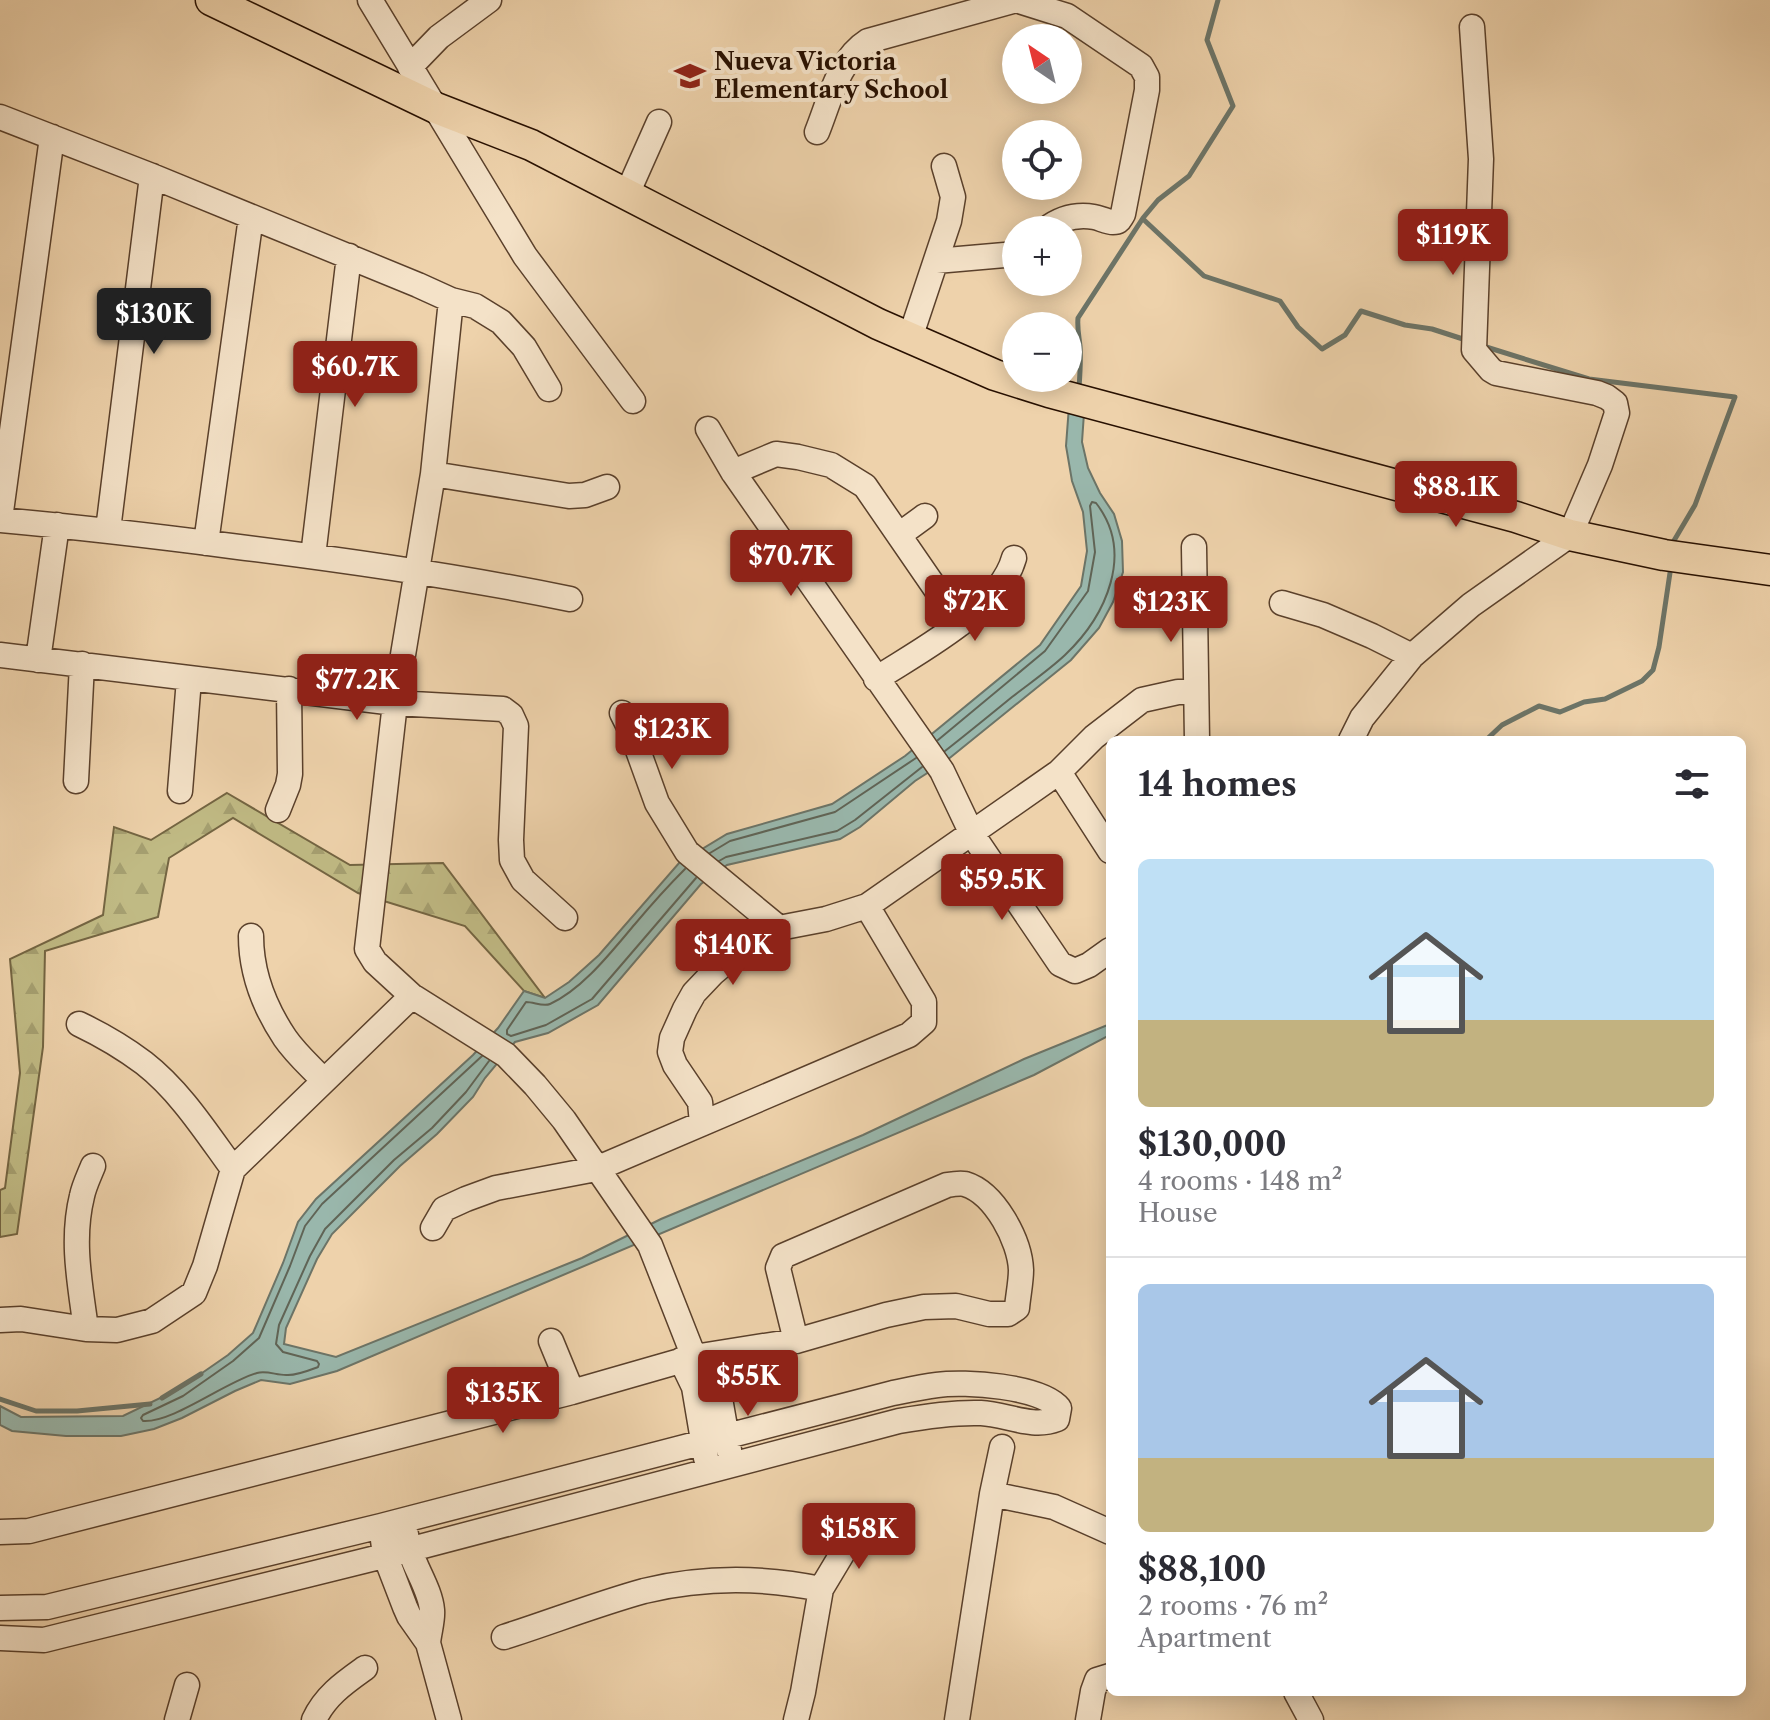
<!DOCTYPE html>
<html lang="en">
<head>
<meta charset="utf-8">
<style>
	:root { --surface:#fff; --page:#f7f7f7; --text:#2b2b33; --muted:#7c7c81; --line:#e1e1e2; --accent:#8f2418 }
	body { margin:0; font-family:"Libre Caslon Text",serif; background:var(--page); color:var(--text); height:100vh; display:flex; flex-direction:column; font-size:30px; white-space:nowrap }
	* { box-sizing:border-box; margin:0 }
	p { font-size:26px; color:var(--muted) }
	.icon { flex:none; width:44px; height:44px; fill:none; stroke:currentColor; stroke-width:2; stroke-linecap:round; stroke-linejoin:round }
	.map { position:relative; flex:1; overflow:hidden }
	.panel { position:absolute; left:1106px; top:736px; width:640px; height:960px; display:flex; flex-direction:column; background:var(--surface); border-radius:12px; box-shadow:0 4px 20px #0003 }
	.panel>* { flex:none }
	.needle { width:52px; rotate:325deg }
	.fabs { position:absolute; left:1002px; top:24px; display:grid; gap:16px }
	.fabs a { display:grid; place-items:center; width:80px; height:80px; border-radius:50%; background:var(--surface); box-shadow:0 4px 20px #0003; font-size:40px }
	.price { position:absolute; translate:-50% -68px; padding:0 18px; border-radius:8px; background:var(--accent); color:#fff; font-size:26px; line-height:52px; filter:drop-shadow(0 2px 4px #0008) }
	.price::after { content:''; position:absolute; left:50%; top:48px; width:24px; height:18px; margin-left:-12px; background:inherit; clip-path:polygon(0 0,100% 0,50% 100%) }
	.price.on { background:#222; color:#fff }
	ul { padding:0; list-style:none }
	li { display:grid; align-content:center; gap:16px; height:424px; padding:0 32px }
	li+li { border-top:2px solid var(--line) }
	li span { display:grid; place-items:center; height:248px; border-radius:12px; color:#555 }
	li>.icon { margin-inline-start:auto }
	span .icon { width:144px; height:144px; fill:#fffc; stroke-width:1 }
	li b { font-size:34px }
	h2 { display:flex; justify-content:space-between; align-items:center; height:96px; padding:0 32px; font-size:34px }
	.map>svg:first-child { display:block }
	.forest { fill:url(#forest-firs); stroke:#746542; stroke-width:2 }
	.water { fill:#99b7ac; stroke:#6c7467; stroke-width:2 }
	.lines { fill:none; stroke-linecap:round; stroke-linejoin:round }
	.shore { stroke:#606456; stroke-width:2 }
	.stream { stroke:#6c7467; stroke-width:5 }
	.minor-casing { stroke:#5a402b; stroke-width:27 }
	.major-casing { stroke:#281000; stroke-width:33 }
	.minor { stroke:#f4e2c8; stroke-width:24 }
	.major { stroke:#eed2ab; stroke-width:30 }
	.labels { text-anchor:middle; stroke-width:8; stroke-linejoin:round; paint-order:stroke }
	.poi-label { font-size:24px; font-weight:bold; fill:#281000; stroke:#f4e2c8; text-anchor:start }
</style>
</head>
<body>
<div class="map">
<svg width="1770" height="1720" viewBox="0 0 1770 1720">
	<defs>
		<pattern id="forest-firs" width="22" height="20" patternUnits="userSpaceOnUse" patternTransform="scale(2)"><rect width="22" height="20" fill="#c0ba84"/><path d="M5 1l3.5 6h-7zM16 11l3.5 6h-7z" fill="#a59f70"/></pattern>
	</defs>
	<rect width="100%" height="100%" fill="#eed2ab"/>
	<filter id="stains"><feTurbulence type="fractalNoise" baseFrequency=".0025" numOctaves="4"/><feColorMatrix values="0 0 0 0 .2 0 0 0 0 .09 0 0 0 0 .02 0 0 0 .5 -.17"/></filter>
	<radialGradient id="worn" r=".72"><stop offset=".6" stop-color="#630" stop-opacity="0"/><stop offset="1" stop-color="#630" stop-opacity=".3"/></radialGradient>
	<!-- forest -->
	<path class="forest" d="M227,793L350,865L443,863L545,998L524,991L465,926L358,893L233,818L169,858L158,917L45,951L43,1047L17,1234L0,1237V1190L5,1188L20,1073L10,959L103,915L114,827L151,840Z"/>
	<!-- water -->
	<path class="water" d="M1069,406L1084,413L1082,442L1088,468L1100,493L1114,514L1122,541L1123,572L1113,602L1099,628L1071,660L946,761L915,781L860,827L840,839L727,865L701,884L598,1005L548,1033L515,1042L485,1078L473,1097L437,1134L400,1166L332,1234L317,1259L286,1328L284,1344L336,1357L582,1258L661,1219L863,1135L1024,1059L1110,1024V1035L1034,1075L337,1371L290,1384L261,1380L235,1391L182,1418L154,1429L121,1436H66L12,1431L0,1425V1406L21,1417L123,1416L179,1389L228,1355L253,1333L283,1263L298,1222L316,1199L473,1055L498,1028L524,991L545,998L569,982L599,955L679,863L727,834L832,804L905,756L1040,645L1081,586L1087,551L1083,512L1072,481L1066,446Z"/>
	<g class="lines">
		<!-- shore -->
		<path class="shore" d="M938,740L1045,651L1088,591L1095,552L1090,506L1092,502L1096,503C1135,553 1106,616 1065,655C1049,670 1030,683 1012,697C990,715 968,733 945,751
			M710,853L730,841L835,812L916,758
			M719,861L726,857L837,831L855,820L922,767
			M685,869C668,886 651,905 635,924C612,951 583,989 550,1004C543,1007 534,1002 526,1002L507,1030V1034L511,1036L546,1025L592,999L696,878
			M482,1056L322,1204L305,1226L290,1266L259,1338L233,1361L183,1396L143,1415L141,1418L143,1421C173,1423 225,1382 257,1373C267,1370 278,1376 288,1375C298,1375 310,1370 318,1367L319,1364L317,1361L283,1352L276,1344L279,1325L310,1256L325,1229L394,1160L432,1128L466,1092L489,1061"/>
		<!-- stream -->
		<path class="stream" d="M1143,219L1204,276L1280,301L1298,327L1322,349L1345,335L1361,311L1405,325L1432,329L1466,340
			M1483,346L1589,379L1735,397L1695,505L1672,544
			M1079,388C1080,374 1081,360 1080,346C1079,336 1077,328 1078,318L1143,218L1158,200L1189,176L1233,106L1207,40L1218,0
			M1486,740L1502,725L1539,706L1560,712L1584,702L1605,699L1642,681L1653,670L1659,647L1671,566
			M162,1398L201,1374
			M0,1399L36,1411H77L150,1404"/>
		<defs>
			<path id="minor" d="M370,0L525,256L633,401
				M410,67L439,37L489,0
				M0,117L152,176L418,285L451,300L475,306L501,322L524,347L549,389
				M817,132C830,100 838,60 868,41L1016,0L1067,16L1141,66L1147,77V90L1123,214C1119,220 1120,222 1113,222C1107,222 1100,218 1094,217C1076,214 1059,219 1045,230
				M627,194L659,122
				M936,261L1016,254
				M451,300L433,474L395,703L367,949L375,962L412,996L506,1055L535,1085L564,1120L650,1245L694,1357
				M910,338L949,221L953,197L944,166
				M708,429L733,472L942,771L972,834L1060,964L1075,971L1089,965L1110,950
				M733,472L776,454L798,457L831,465L865,486L960,624
				M433,474L569,496L585,495L607,487
				M0,519L52,137
				M0,520C77,527 154,536 231,546C345,560 458,576 570,599
				M108,530L152,176
				M899,535L925,516
				M206,543L251,217
				M1194,547L1197,740
				M313,556L349,256
				M1282,603L1323,615L1372,636L1412,656
				M0,655L395,703L503,709L511,715L516,726L511,840L512,860L523,880L565,918
				M38,660L57,525
				M876,679C919,651 1000,609 1014,558
				M622,713L631,731L657,803L687,852L779,928
				M1351,740L1362,718L1412,656L1471,605L1570,535L1600,465L1617,413L1615,403L1607,397L1597,393L1496,373L1491,370L1474,350L1481,159L1472,27
				M1059,772L1110,851
				M76,781L82,664
				M180,791L189,679
				M278,810L288,785L290,774L289,689
				M251,936C251,972 265,1008 285,1038C296,1054 311,1067 324,1081
				M79,1024C102,1035 124,1048 144,1063C180,1091 206,1132 233,1169
				M702,1123L700,1102L675,1065L670,1052L672,1038L685,1009L694,993L713,973L733,956L779,928L826,919L867,906L1059,772L1094,737L1142,700L1178,692H1195
				M433,1228L444,1209L466,1199L496,1188L596,1169L909,1035L924,1022V1002L867,906
				M0,1320L21,1319L86,1329L117,1330L152,1321L194,1293L205,1266L233,1169L412,996
				M86,1329C80,1284 71,1240 82,1196C84,1186 89,1176 93,1166
				M551,1341L572,1392
				M709,1355L717,1381L729,1450
				M681,1360L694,1387L706,1458
				M992,1494L1054,1507L1110,1532
				M0,1532L29,1531L572,1392L694,1357L796,1341L886,1315L924,1307L956,1306L989,1314H1008L1017,1308C1018,1296 1021,1282 1021,1270C1020,1241 995,1193 965,1184C960,1183 953,1184 947,1185L783,1256L778,1268L796,1341
				M406,1534C409,1561 430,1586 432,1610C433,1620 429,1632 428,1643
				M383,1540L385,1555L405,1607L409,1616L428,1643L449,1720
				M821,1589L857,1529
				M0,1608L47,1607L381,1526L893,1393C908,1390 922,1387 937,1385C965,1381 1041,1386 1059,1408L1057,1419C1032,1429 1006,1414 981,1413C953,1412 927,1416 899,1421L408,1550L64,1635L44,1640L0,1638
				M504,1637C551,1622 597,1604 644,1591C702,1577 763,1577 821,1589L803,1692L796,1720
				M1296,1692L1311,1720
				M177,1720L187,1685
				M314,1720C325,1696 344,1683 365,1668
				M957,1720L992,1494L1002,1447
				M1088,1720L1093,1691L1097,1680L1110,1676"/>
			<path id="major" d="M211,0L436,108L531,145L878,324L995,375L1049,392L1516,517L1570,535L1664,555L1770,570"/>
		</defs>
		<!-- minor casing -->
		<use href="#minor" class="minor-casing"/>
		<!-- major casing -->
		<use href="#major" class="major-casing"/>
		<!-- minor -->
		<use href="#minor" class="minor"/>
		<!-- major -->
		<use href="#major" class="major"/>
	</g>
	<!-- icons -->
	<defs>
		<symbol id="school-bare" viewBox="-9 -9 18 18"><path d="M0-5L7-2L0 1L-7-2ZM-4 1L0 2.5L4 1V4Q0 6-4 4Z" fill="#8f2418" stroke="#f4e2c8" stroke-width="2.5" paint-order="stroke"/></symbol>
	</defs>
	<g fill-rule="evenodd">
		<use href="#school-bare" x="668" y="54" width="44" height="44"/>
	</g>
	<g class="labels">
		<!-- poi labels -->
		<g class="poi-label">
			<text x="714" y="70">Nueva Victoria<tspan x="714" dy="28">Elementary School</tspan></text>
		</g>
	</g>
	<rect width="100%" height="100%" filter="url(#stains)"/>
	<rect width="100%" height="100%" fill="url(#worn)"/>
</svg>
<div class="fabs">
<a><svg class="needle" viewBox="-14 -14 28 28"><path d="M0-13l5 13h-10z" fill="#e53935"/><path d="M0 13l5-13h-10z" fill="#7c7c81"/></svg></a>
<a><svg class="icon" aria-label="locate" viewBox="0 0 24 24"><circle cx="12" cy="12" r="6"/><path d="M12 2v4M12 18v4M2 12h4M18 12h4"/></svg></a>
<a>+</a>
<a>−</a>
</div>
<b class="price" style="left:1453px;top:277px">$119K</b>
<b class="price on" style="left:154px;top:356px">$130K</b>
<b class="price" style="left:355px;top:409px">$60.7K</b>
<b class="price" style="left:1456px;top:529px">$88.1K</b>
<b class="price" style="left:791px;top:598px">$70.7K</b>
<b class="price" style="left:975px;top:643px">$72K</b>
<b class="price" style="left:1171px;top:644px">$123K</b>
<b class="price" style="left:357px;top:722px">$77.2K</b>
<b class="price" style="left:672px;top:771px">$123K</b>
<b class="price" style="left:1002px;top:922px">$59.5K</b>
<b class="price" style="left:733px;top:987px">$140K</b>
<b class="price" style="left:748px;top:1418px">$55K</b>
<b class="price" style="left:503px;top:1435px">$135K</b>
<b class="price" style="left:859px;top:1571px">$158K</b>
<section class="panel">
<h2>14 homes<svg class="icon" aria-label="filters" viewBox="0 0 24 24"><path d="M4 7h16M4 17h16"/><circle cx="9" cy="7" r="2"/><circle cx="15" cy="17" r="2"/></svg></h2>
<ul>
<li><span style="background:linear-gradient(#bfe0f5 65%,#c2b280 0)"><svg class="icon" aria-label="home" viewBox="0 0 24 24"><path d="M3 11l9-7 9 7M6 9v11h12V9"/></svg></span><div><b>$130,000</b><p>4 rooms · 148 m²</p><p>House</p></div></li>
<li><span style="background:linear-gradient(#a9c7e8 70%,#c2b280 0)"><svg class="icon" aria-label="home" viewBox="0 0 24 24"><path d="M3 11l9-7 9 7M6 9v11h12V9"/></svg></span><div><b>$88,100</b><p>2 rooms · 76 m²</p><p>Apartment</p></div></li>
</ul>
</section>
</div>
</body>
</html>
